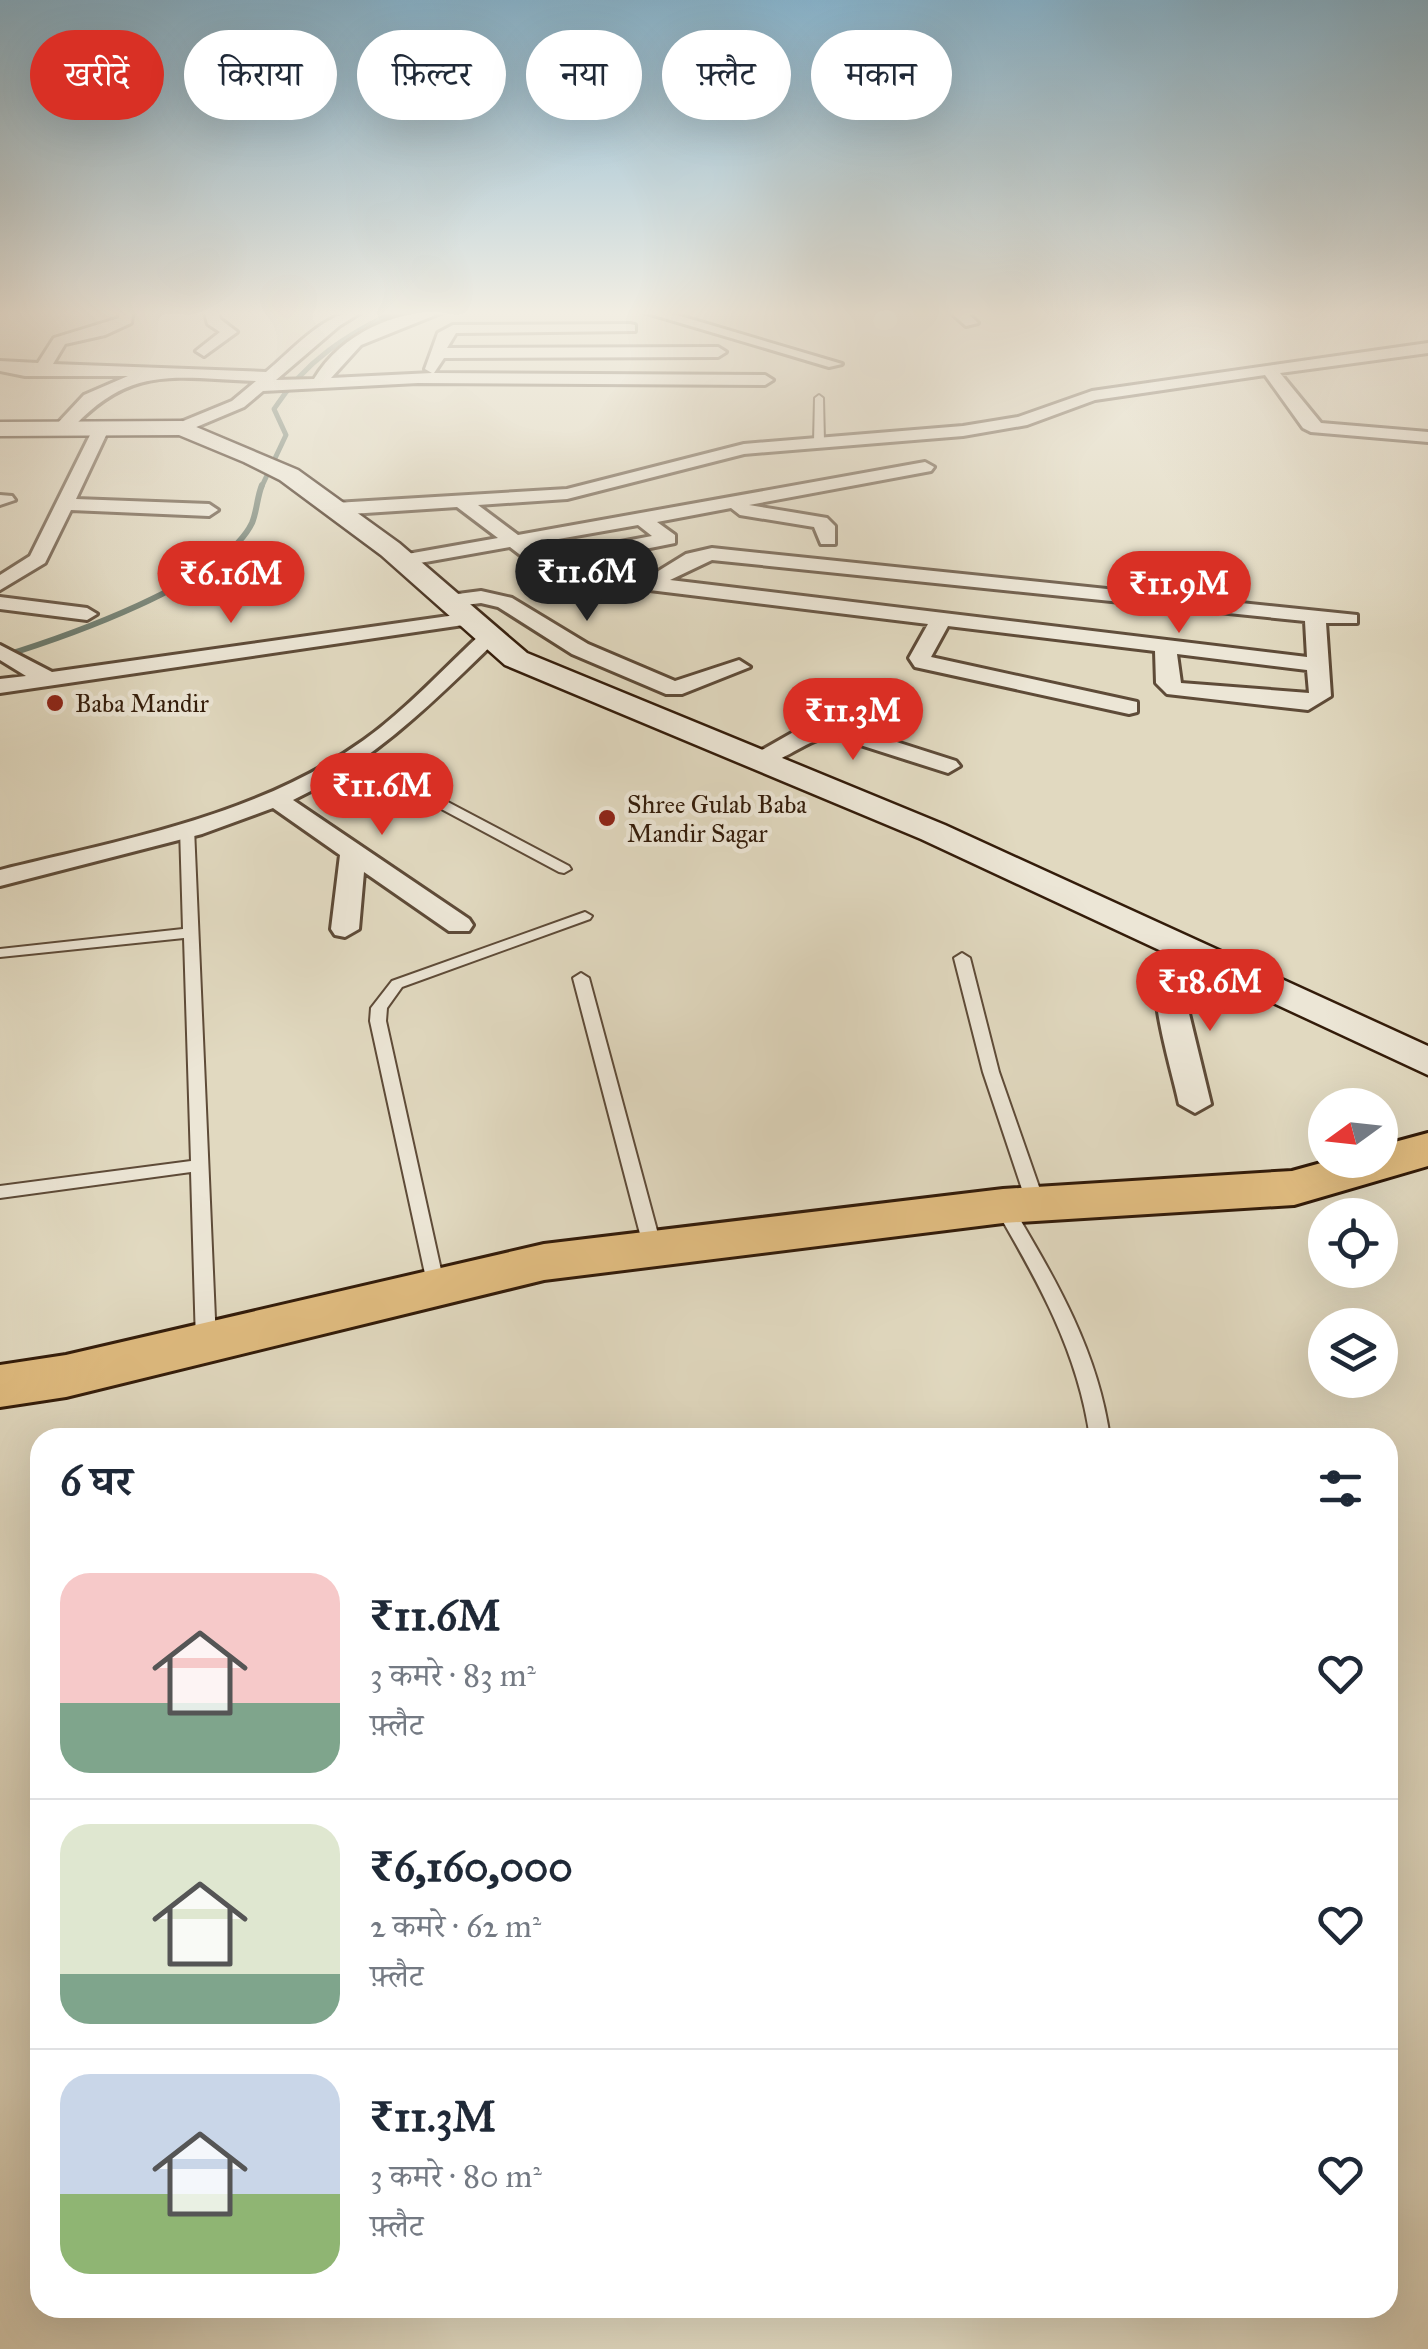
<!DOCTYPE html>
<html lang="hi">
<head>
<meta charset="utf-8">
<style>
	:root { --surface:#fff; --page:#f6f6f7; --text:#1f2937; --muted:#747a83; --line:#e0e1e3; --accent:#d93025 }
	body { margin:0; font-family:"IM FELL Great Primer","Noto Serif Devanagari",serif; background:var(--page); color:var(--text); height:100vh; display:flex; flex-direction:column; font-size:38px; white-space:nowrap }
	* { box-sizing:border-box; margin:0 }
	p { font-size:32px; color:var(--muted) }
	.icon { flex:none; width:55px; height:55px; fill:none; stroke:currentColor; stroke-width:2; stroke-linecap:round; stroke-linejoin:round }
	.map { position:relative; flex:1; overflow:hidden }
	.panel { position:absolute; left:30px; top:1428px; width:1368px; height:890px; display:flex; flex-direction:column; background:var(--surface); border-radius:30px; box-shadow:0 10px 40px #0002 }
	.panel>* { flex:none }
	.top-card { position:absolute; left:30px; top:30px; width:1370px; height:90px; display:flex; gap:20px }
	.needle { width:65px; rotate:255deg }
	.controls { position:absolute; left:1308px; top:1088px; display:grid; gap:20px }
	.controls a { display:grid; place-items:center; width:90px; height:90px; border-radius:50%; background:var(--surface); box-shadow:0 10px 40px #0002; font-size:50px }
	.price { position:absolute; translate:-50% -85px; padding:0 22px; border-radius:35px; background:var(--accent); color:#fff; font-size:32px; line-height:65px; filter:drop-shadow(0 2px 5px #0008) }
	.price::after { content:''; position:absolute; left:50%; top:60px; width:30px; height:22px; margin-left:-15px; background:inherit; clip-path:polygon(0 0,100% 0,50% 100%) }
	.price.selected { background:#222; color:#fff }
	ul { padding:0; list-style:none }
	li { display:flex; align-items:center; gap:30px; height:250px; padding:0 30px }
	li+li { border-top:2px solid var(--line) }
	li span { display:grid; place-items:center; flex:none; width:280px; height:200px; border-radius:30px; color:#555 }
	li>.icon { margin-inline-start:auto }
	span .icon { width:120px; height:120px; fill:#fffc; stroke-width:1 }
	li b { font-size:42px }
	h2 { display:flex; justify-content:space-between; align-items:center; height:120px; padding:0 30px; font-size:42px }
	.chip { padding:0 35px; border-radius:45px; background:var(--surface); box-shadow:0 10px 40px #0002; font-size:35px; line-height:90px }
	.chip.selected { background:var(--accent); color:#fff }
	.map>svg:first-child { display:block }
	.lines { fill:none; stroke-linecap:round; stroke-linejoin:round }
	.stream-far1 { stroke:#6e7b6d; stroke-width:5 }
	.stream { stroke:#6e7b6d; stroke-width:6 }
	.lane-casing { stroke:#5e4b38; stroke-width:4 }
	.street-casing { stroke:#5e4b38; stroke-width:6 }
	.secondary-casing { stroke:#331c0a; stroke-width:5 }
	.primary-casing { stroke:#331c0a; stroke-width:6 }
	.lane { fill:#ece6d6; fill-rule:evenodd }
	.street { fill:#ece6d6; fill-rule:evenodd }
	.secondary { fill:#ece6d6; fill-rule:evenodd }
	.primary { fill:#e0bc80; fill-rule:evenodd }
	.poi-dot { fill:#8f2418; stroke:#ece6d6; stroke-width:4 }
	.labels { text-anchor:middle; stroke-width:9; stroke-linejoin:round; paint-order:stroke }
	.far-poi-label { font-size:25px; fill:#331c0a; stroke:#ece6d6; text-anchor:start }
</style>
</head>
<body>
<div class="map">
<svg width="1428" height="2349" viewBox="0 0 1428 2349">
	<rect width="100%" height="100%" fill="#e1d9c0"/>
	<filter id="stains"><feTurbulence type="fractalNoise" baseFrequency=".002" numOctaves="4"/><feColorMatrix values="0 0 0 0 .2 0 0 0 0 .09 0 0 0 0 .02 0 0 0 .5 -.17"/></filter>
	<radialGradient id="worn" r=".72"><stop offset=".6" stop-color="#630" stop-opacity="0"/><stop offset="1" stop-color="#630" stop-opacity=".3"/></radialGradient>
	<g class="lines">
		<!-- stream-far1 -->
		<path class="stream-far1" d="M261,488L286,435L274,409C305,361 347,334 398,310"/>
		<!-- stream -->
		<path class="stream" d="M0,657C62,638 223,583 252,523C257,511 257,497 262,485"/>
		<defs>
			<path id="lane" d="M819,395L823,398L824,442L819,445L814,442L815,398Z
				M353,752L569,866L571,869L564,873L559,872L348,759V753Z
				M187,824L194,828L216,1342L213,1347H199L196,1342L191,1172L0,1198V1186L191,1161L184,938L0,957V949L183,929L180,828Z
				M585,912L592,916L590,919L402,987L387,1008L386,1021L445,1288L436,1294L429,1292L370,1021L371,1008L392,981Z
				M962,953L970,958L999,1072L1045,1204L1042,1208L1036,1210L1027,1204L983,1072L954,958Z
				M581,973L589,978L662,1249L653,1255L644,1249L573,978Z
				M1003,1200L1012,1206C1056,1280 1098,1351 1110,1438H1090C1078,1351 1037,1280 994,1206Z"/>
			<path id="street" d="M119,310H133L131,323L105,335L65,344L53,364L266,372C295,348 326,310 365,310L339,326L276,380L314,379C342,333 396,310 448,310L361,345L331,378L432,373L425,369L438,333L453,325L630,324L635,325V331L456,333L447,348L718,347L726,352L718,357L444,358L434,373L765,375L773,380L765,385L418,383L263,391L244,407L182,433L176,432V424L232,401L256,381C172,378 129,364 68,433H56V425L84,395L128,376H25L0,371V361L38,363L54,338L119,318Z
				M204,310H218L220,319L237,332L204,356L196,351L220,332L208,324Z
				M637,310H660L842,364L829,367Z
				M948,310H964L978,323L966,326Z
				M1428,343V353L1280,373L1321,423L1428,432V442L1311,432L1303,428L1265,375L1095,400L1027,425L963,436L744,454L567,499L478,505L518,535L925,462L934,467L931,471L749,505L827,518L835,526V544H821L814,527L740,515L731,508L657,522L675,535V543L565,565L647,578L686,554L712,548L1357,615V623H1326L1331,696L1308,710L1167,694L1156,683L1155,651L948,626L931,657L1137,702V712L1129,714L915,667L909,658L928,624L584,582L540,570L510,547L403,566L393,560L396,556L498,538L457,507L335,515L326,509L335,503L567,489L744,444L963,426L1018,417L1092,391ZM638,525L652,536L547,556L530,544ZM712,560L1305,621L1307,657L670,580ZM1177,654L1307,670L1309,693L1181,683Z
				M101,424L109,429L76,499L209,504L218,510L209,516L71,510L45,563L0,590V575L30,556L93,429Z
				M0,495L12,496L15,500L0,505Z
				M481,591L512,598L588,644L675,681L739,660L750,667L682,694H666L572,654L498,607L481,603L450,607L440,601L450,595Z
				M0,597L87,608L97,614L87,620L0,609Z
				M470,613L480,619L477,623L0,693V679L26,676L0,660V645L52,672Z
				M490,630L497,632V640C433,702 375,761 293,800L469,919L473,925L469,931H449L364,872L359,929L345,937L335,935L331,929L340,855L273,808L202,834L0,886V870C125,839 258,816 364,740C407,709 444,668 483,632Z
				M834,722L956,761L960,766L948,773L832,736C804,739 777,770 750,764L746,759L804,726Z
				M1195,946L1209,954L1185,977L1184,993L1211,1104L1195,1113L1179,1104C1174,1078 1148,995 1158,973C1164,961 1183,949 1195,946Z"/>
			<path id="secondary" d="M182,421L298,470L399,543L527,653L945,825L1428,1046V1075L921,839L505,665L381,555L280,480L244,462L179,435L0,436V422Z"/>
			<path id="primary" d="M1428,1133V1166L1294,1205L1003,1223L544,1280L66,1397L0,1407V1365L66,1355L544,1244L1003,1189L1292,1171L1332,1160H1380V1146Z"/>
		</defs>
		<!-- lane casing -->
		<use href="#lane" class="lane-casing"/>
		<!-- street casing -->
		<use href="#street" class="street-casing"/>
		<!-- secondary casing -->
		<use href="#secondary" class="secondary-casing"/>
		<!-- primary casing -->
		<use href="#primary" class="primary-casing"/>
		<!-- lane -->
		<use href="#lane" class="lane"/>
		<!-- street -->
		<use href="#street" class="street"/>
		<!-- secondary -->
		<use href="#secondary" class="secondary"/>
		<!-- primary -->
		<use href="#primary" class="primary"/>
	</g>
	<!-- sky -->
	<linearGradient id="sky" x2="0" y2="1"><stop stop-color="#87b6d1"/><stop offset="0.49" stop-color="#f2eee3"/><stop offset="1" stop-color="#f2eee3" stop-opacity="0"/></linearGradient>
	<rect width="1428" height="639" fill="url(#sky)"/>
	<!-- markers -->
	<g class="poi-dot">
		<circle cx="55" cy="703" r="10"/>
		<circle cx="607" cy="818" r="10"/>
	</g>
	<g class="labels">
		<!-- far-poi labels -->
		<g class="far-poi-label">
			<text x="75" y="712">Baba Mandir</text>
			<text x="627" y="813">Shree Gulab Baba<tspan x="627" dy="29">Mandir Sagar</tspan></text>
		</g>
	</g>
	<rect width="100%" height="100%" filter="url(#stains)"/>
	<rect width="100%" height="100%" fill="url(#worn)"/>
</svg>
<div class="controls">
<a><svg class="needle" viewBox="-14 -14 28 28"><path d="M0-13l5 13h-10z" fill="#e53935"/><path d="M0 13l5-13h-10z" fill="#747a83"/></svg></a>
<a><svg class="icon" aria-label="locate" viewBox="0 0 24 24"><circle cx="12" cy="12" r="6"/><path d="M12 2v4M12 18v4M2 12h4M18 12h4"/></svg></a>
<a><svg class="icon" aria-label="layers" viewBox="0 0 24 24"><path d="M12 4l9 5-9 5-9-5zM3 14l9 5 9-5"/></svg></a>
</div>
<b class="price selected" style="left:587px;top:624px">₹11.6M</b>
<b class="price" style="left:231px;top:626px">₹6.16M</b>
<b class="price" style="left:1179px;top:636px">₹11.9M</b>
<b class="price" style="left:853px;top:763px">₹11.3M</b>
<b class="price" style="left:382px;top:838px">₹11.6M</b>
<b class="price" style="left:1210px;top:1034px">₹18.6M</b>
<div class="top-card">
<a class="chip selected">खरीदें</a>
<a class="chip">किराया</a>
<a class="chip">फ़िल्टर</a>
<a class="chip">नया</a>
<a class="chip">फ़्लैट</a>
<a class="chip">मकान</a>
</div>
<section class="panel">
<h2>6 घर<svg class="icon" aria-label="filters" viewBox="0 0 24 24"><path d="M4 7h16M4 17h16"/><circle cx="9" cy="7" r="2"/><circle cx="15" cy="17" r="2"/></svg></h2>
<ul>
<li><span style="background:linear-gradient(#f6c9c9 65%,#7fa58c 0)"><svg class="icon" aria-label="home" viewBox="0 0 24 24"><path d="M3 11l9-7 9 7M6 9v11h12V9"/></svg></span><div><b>₹11.6M</b><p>3 कमरे · 83 m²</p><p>फ़्लैट</p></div><svg class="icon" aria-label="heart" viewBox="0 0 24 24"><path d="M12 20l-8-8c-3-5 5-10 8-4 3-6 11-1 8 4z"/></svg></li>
<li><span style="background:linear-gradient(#dfe7d0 75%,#7fa58c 0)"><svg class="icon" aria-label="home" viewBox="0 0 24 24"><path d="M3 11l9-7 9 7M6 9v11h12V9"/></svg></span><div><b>₹6,160,000</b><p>2 कमरे · 62 m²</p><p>फ़्लैट</p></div><svg class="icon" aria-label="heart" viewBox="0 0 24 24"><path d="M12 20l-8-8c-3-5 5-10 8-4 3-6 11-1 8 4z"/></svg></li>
<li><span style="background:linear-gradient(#c9d6e8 60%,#8fb573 0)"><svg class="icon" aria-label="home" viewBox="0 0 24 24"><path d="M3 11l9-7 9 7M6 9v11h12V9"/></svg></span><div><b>₹11.3M</b><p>3 कमरे · 80 m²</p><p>फ़्लैट</p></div><svg class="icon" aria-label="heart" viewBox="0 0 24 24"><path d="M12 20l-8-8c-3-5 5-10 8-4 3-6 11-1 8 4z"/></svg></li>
</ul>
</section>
</div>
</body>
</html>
